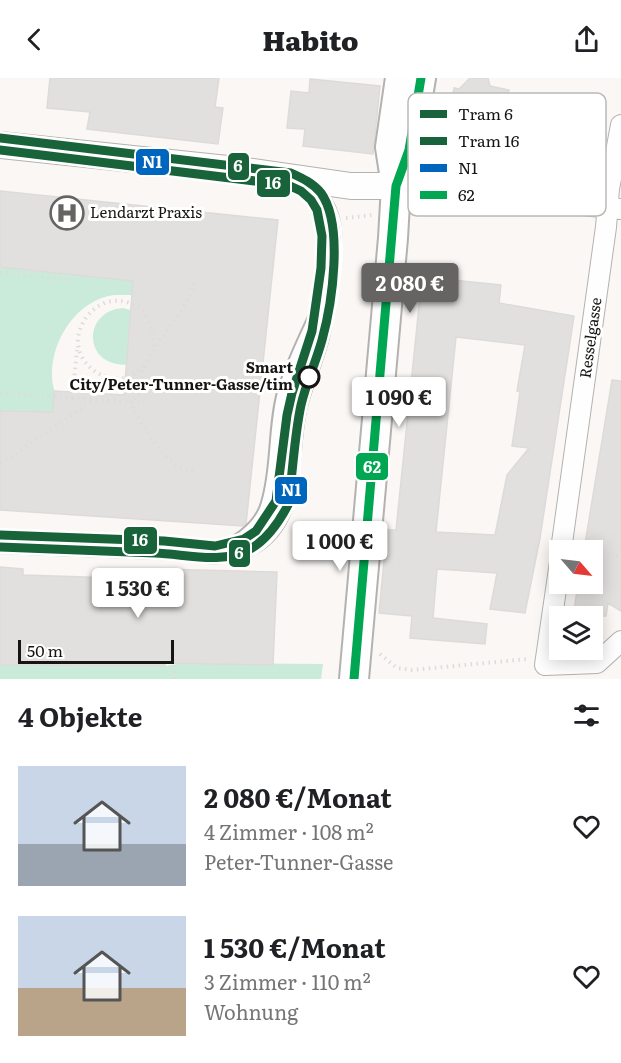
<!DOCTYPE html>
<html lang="de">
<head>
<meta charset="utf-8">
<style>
	:root { --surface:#fff; --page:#f6f6f6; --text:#202124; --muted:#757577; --accent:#666462 }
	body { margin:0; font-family:Literata,serif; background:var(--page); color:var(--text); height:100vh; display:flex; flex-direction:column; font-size:22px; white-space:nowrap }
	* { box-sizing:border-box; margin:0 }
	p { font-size:20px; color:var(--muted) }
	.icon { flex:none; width:33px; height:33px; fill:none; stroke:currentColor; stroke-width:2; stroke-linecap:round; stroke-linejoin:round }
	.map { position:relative; height:601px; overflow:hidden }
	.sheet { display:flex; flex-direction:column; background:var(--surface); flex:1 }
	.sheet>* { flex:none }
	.needle { width:39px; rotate:118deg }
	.tools { position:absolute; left:549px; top:462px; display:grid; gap:12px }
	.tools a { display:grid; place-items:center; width:54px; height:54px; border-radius:0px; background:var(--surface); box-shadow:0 3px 15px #0003; font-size:30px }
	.scale { position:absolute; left:18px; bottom:15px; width:156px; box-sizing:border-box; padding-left:6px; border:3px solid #161513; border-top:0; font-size:16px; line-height:21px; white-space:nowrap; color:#161513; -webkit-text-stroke:4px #fff; paint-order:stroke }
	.price { position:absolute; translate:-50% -51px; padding:0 14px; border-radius:6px; background:#fff; color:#222; font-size:20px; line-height:39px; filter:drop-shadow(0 2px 3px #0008) }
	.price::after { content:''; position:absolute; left:50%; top:36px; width:18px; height:14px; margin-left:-9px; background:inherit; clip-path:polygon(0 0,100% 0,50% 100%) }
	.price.selected { background:var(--accent); color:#fff }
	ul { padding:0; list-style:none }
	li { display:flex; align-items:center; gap:18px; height:150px; padding:0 18px }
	li span { display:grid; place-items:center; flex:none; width:168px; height:120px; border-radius:0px; color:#555 }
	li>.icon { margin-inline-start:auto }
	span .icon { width:72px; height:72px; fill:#fffc; stroke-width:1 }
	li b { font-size:26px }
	h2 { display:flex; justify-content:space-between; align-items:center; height:72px; padding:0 18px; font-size:26px }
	header { display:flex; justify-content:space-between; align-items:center; height:78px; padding:0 18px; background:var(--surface); font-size:27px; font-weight:800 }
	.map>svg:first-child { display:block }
	.green { fill:#caebd9; fill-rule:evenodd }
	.building { fill:#e2e0de; stroke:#dddbd9; stroke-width:1.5; fill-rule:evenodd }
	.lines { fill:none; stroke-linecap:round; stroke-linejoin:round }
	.service-casing { stroke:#b4b2b0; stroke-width:14 }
	.minor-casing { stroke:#b4b2b0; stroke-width:22 }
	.tertiary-casing { stroke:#b4b2b0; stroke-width:28 }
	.secondary-casing { stroke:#b4b2b0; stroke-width:32 }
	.path { stroke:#dddcdc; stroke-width:4; stroke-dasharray:1.5 4.5; stroke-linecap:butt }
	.service { stroke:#fefefe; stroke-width:10 }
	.minor { stroke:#fefefe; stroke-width:20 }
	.tertiary { stroke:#fefefe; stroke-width:26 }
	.secondary { stroke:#fefefe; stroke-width:28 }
	.bus-1-casing { stroke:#fff; stroke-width:14 }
	.bus-2-casing { stroke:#fff; stroke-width:14 }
	.bus-1 { stroke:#0065bd; stroke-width:9 }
	.bus-2 { stroke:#00a651; stroke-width:9 }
	.tram-1-casing { stroke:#fff; stroke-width:14 }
	.tram-2-casing { stroke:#fff; stroke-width:14 }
	.tram-1 { stroke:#19633a; stroke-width:9 }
	.tram-2 { stroke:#19633a; stroke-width:9 }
	.stop-dot { fill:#fff; stroke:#161513; stroke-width:3 }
	.labels { text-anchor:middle; stroke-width:6; stroke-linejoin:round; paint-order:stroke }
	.poi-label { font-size:15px; fill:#161513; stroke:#fff; text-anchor:start }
	.street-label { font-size:15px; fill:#161513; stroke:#fff }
	.stop-label { font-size:15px; font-weight:bold; fill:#161513; stroke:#fff; text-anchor:end }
	.key { fill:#fff; stroke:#b9b9b8; stroke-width:1.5 }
	.key-label { font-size:16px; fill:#161513 }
	.line-badge { stroke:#fff; stroke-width:2 }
	.badge-label { font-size:16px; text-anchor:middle; font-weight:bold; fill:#fff }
</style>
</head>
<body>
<header><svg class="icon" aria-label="back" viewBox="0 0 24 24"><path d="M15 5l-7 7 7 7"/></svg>Habito<svg class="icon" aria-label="share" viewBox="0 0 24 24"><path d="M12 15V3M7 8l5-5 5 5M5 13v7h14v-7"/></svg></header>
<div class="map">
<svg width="621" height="601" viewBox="0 0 621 601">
	<rect width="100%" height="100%" fill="#faf7f5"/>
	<!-- green -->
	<path class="green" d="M0,189L184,208V388L0,387ZM114,217H132L126,372L61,334C58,323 52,310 52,298C51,262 77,222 114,217Z
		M123,230L134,233L133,286C83,294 80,233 123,230Z
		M183,585L323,586L321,601H0V587L165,588Z"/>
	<!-- building -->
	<path class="building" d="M50,0H219L215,29L223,30L218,66L87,51L90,34L47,30Z
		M470,0H488L490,8L509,12L506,38L511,39L506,68L500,67L484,83L460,81L452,76L447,68L445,59L454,10L459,11Z
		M310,1L380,8L373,76L303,68L305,51L287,50L291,13L309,15Z
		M0,113L278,142L246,446L244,448L0,432V333L53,334L54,313L124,317L133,203L0,189Z
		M422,199L501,207L499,225L574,238L540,460L525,535L490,531L497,495L437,491L433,540L487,546L485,566L410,560L412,538L379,535L387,452H396ZM456,259L525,267L517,313L520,314L512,368L529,370L507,397L495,457L436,454Z
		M612,302L621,303V533L608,525L606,538H573L578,506H592V472H584Z
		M0,489L23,491V497L149,501L159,491L277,494L273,587L165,585V588L0,587Z"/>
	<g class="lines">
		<defs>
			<path id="service" d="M0,469C53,471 106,473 160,475C189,476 222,486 250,472C306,444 288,373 302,324C308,304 316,284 322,263C328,241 329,218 332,196C335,177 338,155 332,137C329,126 320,115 312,107
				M205,475C230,471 260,451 267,425C278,389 273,348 284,311C295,276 312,246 326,213"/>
			<path id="minor" d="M396,108L621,131
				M561,472L606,149L609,111L621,47
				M560,484L545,587L597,585L621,563"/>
			<path id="tertiary" d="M0,67L246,93L351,108H396"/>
			<path id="secondary" d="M403,89L409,72L421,0
				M354,601L393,160L396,108L390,69L400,0"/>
		</defs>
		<!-- service casing -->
		<use href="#service" class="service-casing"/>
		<!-- minor casing -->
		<use href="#minor" class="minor-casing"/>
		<!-- tertiary casing -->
		<use href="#tertiary" class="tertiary-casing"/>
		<!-- secondary casing -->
		<use href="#secondary" class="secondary-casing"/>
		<!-- path -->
		<path class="path" d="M346,140L372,137
			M0,194L77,203
			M144,288C114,323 53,278 89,236C94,230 104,224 112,223C142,220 156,246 153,271
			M0,315L144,325
			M72,321L77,272
			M0,384L11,379L92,323
			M193,393C166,391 140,346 130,323L139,318C141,309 141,299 144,290C153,266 194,222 195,202
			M616,478L621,479
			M176,526L177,490
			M380,576L397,590L412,592L528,581
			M174,601L175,559"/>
		<!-- service -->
		<use href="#service" class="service"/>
		<!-- minor -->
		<use href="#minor" class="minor"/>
		<!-- tertiary -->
		<use href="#tertiary" class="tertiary"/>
		<!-- secondary -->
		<use href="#secondary" class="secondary"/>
		<defs>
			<path id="bus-1" d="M0,67L305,101
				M0,469C54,471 109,472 163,475C191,477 221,484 248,473C266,465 279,447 286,430C298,401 293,370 298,340C302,316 312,294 319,271C330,236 339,186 335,150C332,130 320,114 305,101"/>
			<path id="bus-2" d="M354,601L396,108L409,72L421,0"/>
		</defs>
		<!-- bus-1 casing -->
		<use href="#bus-1" class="bus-1-casing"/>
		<!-- bus-2 casing -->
		<use href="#bus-2" class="bus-2-casing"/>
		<!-- bus-1 -->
		<use href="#bus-1" class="bus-1"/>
		<!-- bus-2 -->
		<use href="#bus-2" class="bus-2"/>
		<defs>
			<path id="tram-1" d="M0,60L291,95C302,100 313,105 321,115C344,147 332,226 322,262C316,284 306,305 301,327C294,360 293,394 288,427C279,444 267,462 250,471C221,487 186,476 155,475C104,473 52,471 0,469"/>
			<path id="tram-2" d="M0,72L288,107L301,113L311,122L317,132L322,158L321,190L312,253L292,315L287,337L276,423L256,453L244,461L215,468L164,463L0,457"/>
		</defs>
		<!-- tram-1 casing -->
		<use href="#tram-1" class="tram-1-casing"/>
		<!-- tram-2 casing -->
		<use href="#tram-2" class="tram-2-casing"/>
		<!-- tram-1 -->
		<use href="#tram-1" class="tram-1"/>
		<!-- tram-2 -->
		<use href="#tram-2" class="tram-2"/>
	</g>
	<!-- icons -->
	<defs>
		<symbol id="hospital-ring" viewBox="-11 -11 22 22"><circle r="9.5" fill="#fff" stroke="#666462" stroke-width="1.5"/><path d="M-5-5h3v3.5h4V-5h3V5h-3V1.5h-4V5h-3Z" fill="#666462"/></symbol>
	</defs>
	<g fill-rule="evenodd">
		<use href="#hospital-ring" x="48" y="116" width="38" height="38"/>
	</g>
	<!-- markers -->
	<circle class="stop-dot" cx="309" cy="299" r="10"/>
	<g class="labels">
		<!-- poi labels -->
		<g class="poi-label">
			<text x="90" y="140">Lendarzt Praxis</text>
		</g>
		<!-- street labels -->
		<g class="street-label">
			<text transform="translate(591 260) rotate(-82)" y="5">Resselgasse</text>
		</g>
		<!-- stop labels -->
		<g class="stop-label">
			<text x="293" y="295">Smart<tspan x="293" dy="17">City/Peter-Tunner-Gasse/tim</tspan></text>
		</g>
	</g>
	<!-- legend -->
	<rect x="408" y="15" width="198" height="123" rx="9" class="key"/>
	<rect x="420" y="32" width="27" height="8" fill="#19633a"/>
	<rect x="420" y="59" width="27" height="8" fill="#19633a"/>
	<rect x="420" y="86" width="27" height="8" fill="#0065bd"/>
	<rect x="420" y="113" width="27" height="8" fill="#00a651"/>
	<g class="key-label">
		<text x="458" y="42">Tram 6</text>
		<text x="458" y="69">Tram 16</text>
		<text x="458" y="96">N1</text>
		<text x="458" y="123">62</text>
	</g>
	<g class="line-badge">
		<rect x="135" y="70" width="35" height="28" rx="6" fill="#0065bd"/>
		<rect x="227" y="74" width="23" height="29" rx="6" fill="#19633a"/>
		<rect x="256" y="91" width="35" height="29" rx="6" fill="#19633a"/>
		<rect x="355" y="374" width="34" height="29" rx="6" fill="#00a651"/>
		<rect x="274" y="398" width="34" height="29" rx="6" fill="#0065bd"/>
		<rect x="123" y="448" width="35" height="29" rx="6" fill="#19633a"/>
		<rect x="228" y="461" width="23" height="29" rx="6" fill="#19633a"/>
	</g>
	<g class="badge-label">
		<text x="152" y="90">N1</text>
		<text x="238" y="94">6</text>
		<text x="273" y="111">16</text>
		<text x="372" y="395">62</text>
		<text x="291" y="418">N1</text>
		<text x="140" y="468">16</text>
		<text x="239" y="481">6</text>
	</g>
</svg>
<div class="tools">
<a><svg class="needle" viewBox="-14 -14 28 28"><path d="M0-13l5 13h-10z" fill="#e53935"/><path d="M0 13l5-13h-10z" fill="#757577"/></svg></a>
<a><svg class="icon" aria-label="layers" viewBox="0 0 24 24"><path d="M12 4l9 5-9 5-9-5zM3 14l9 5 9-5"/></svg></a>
</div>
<div class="scale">50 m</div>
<b class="price selected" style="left:410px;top:236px">2 080 €</b>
<b class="price" style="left:399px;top:350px">1 090 €</b>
<b class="price" style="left:340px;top:494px">1 000 €</b>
<b class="price" style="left:138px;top:541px">1 530 €</b>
</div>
<section class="sheet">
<h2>4 Objekte<svg class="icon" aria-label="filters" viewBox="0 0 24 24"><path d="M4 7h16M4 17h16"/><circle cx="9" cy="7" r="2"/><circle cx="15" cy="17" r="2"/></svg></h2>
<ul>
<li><span style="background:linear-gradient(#c9d6e8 65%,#9aa5b1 0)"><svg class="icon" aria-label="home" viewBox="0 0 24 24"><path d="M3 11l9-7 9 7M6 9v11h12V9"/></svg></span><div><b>2 080 €/Monat</b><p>4 Zimmer · 108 m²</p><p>Peter-Tunner-Gasse</p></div><svg class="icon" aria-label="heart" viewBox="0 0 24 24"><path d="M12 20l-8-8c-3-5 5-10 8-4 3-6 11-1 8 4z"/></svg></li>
<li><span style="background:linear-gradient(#c9d6e8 60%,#b9a48a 0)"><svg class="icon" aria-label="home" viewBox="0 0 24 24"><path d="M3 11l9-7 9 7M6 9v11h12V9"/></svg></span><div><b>1 530 €/Monat</b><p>3 Zimmer · 110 m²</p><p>Wohnung</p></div><svg class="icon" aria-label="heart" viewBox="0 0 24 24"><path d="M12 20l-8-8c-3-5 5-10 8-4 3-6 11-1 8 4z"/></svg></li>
</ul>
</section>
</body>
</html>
